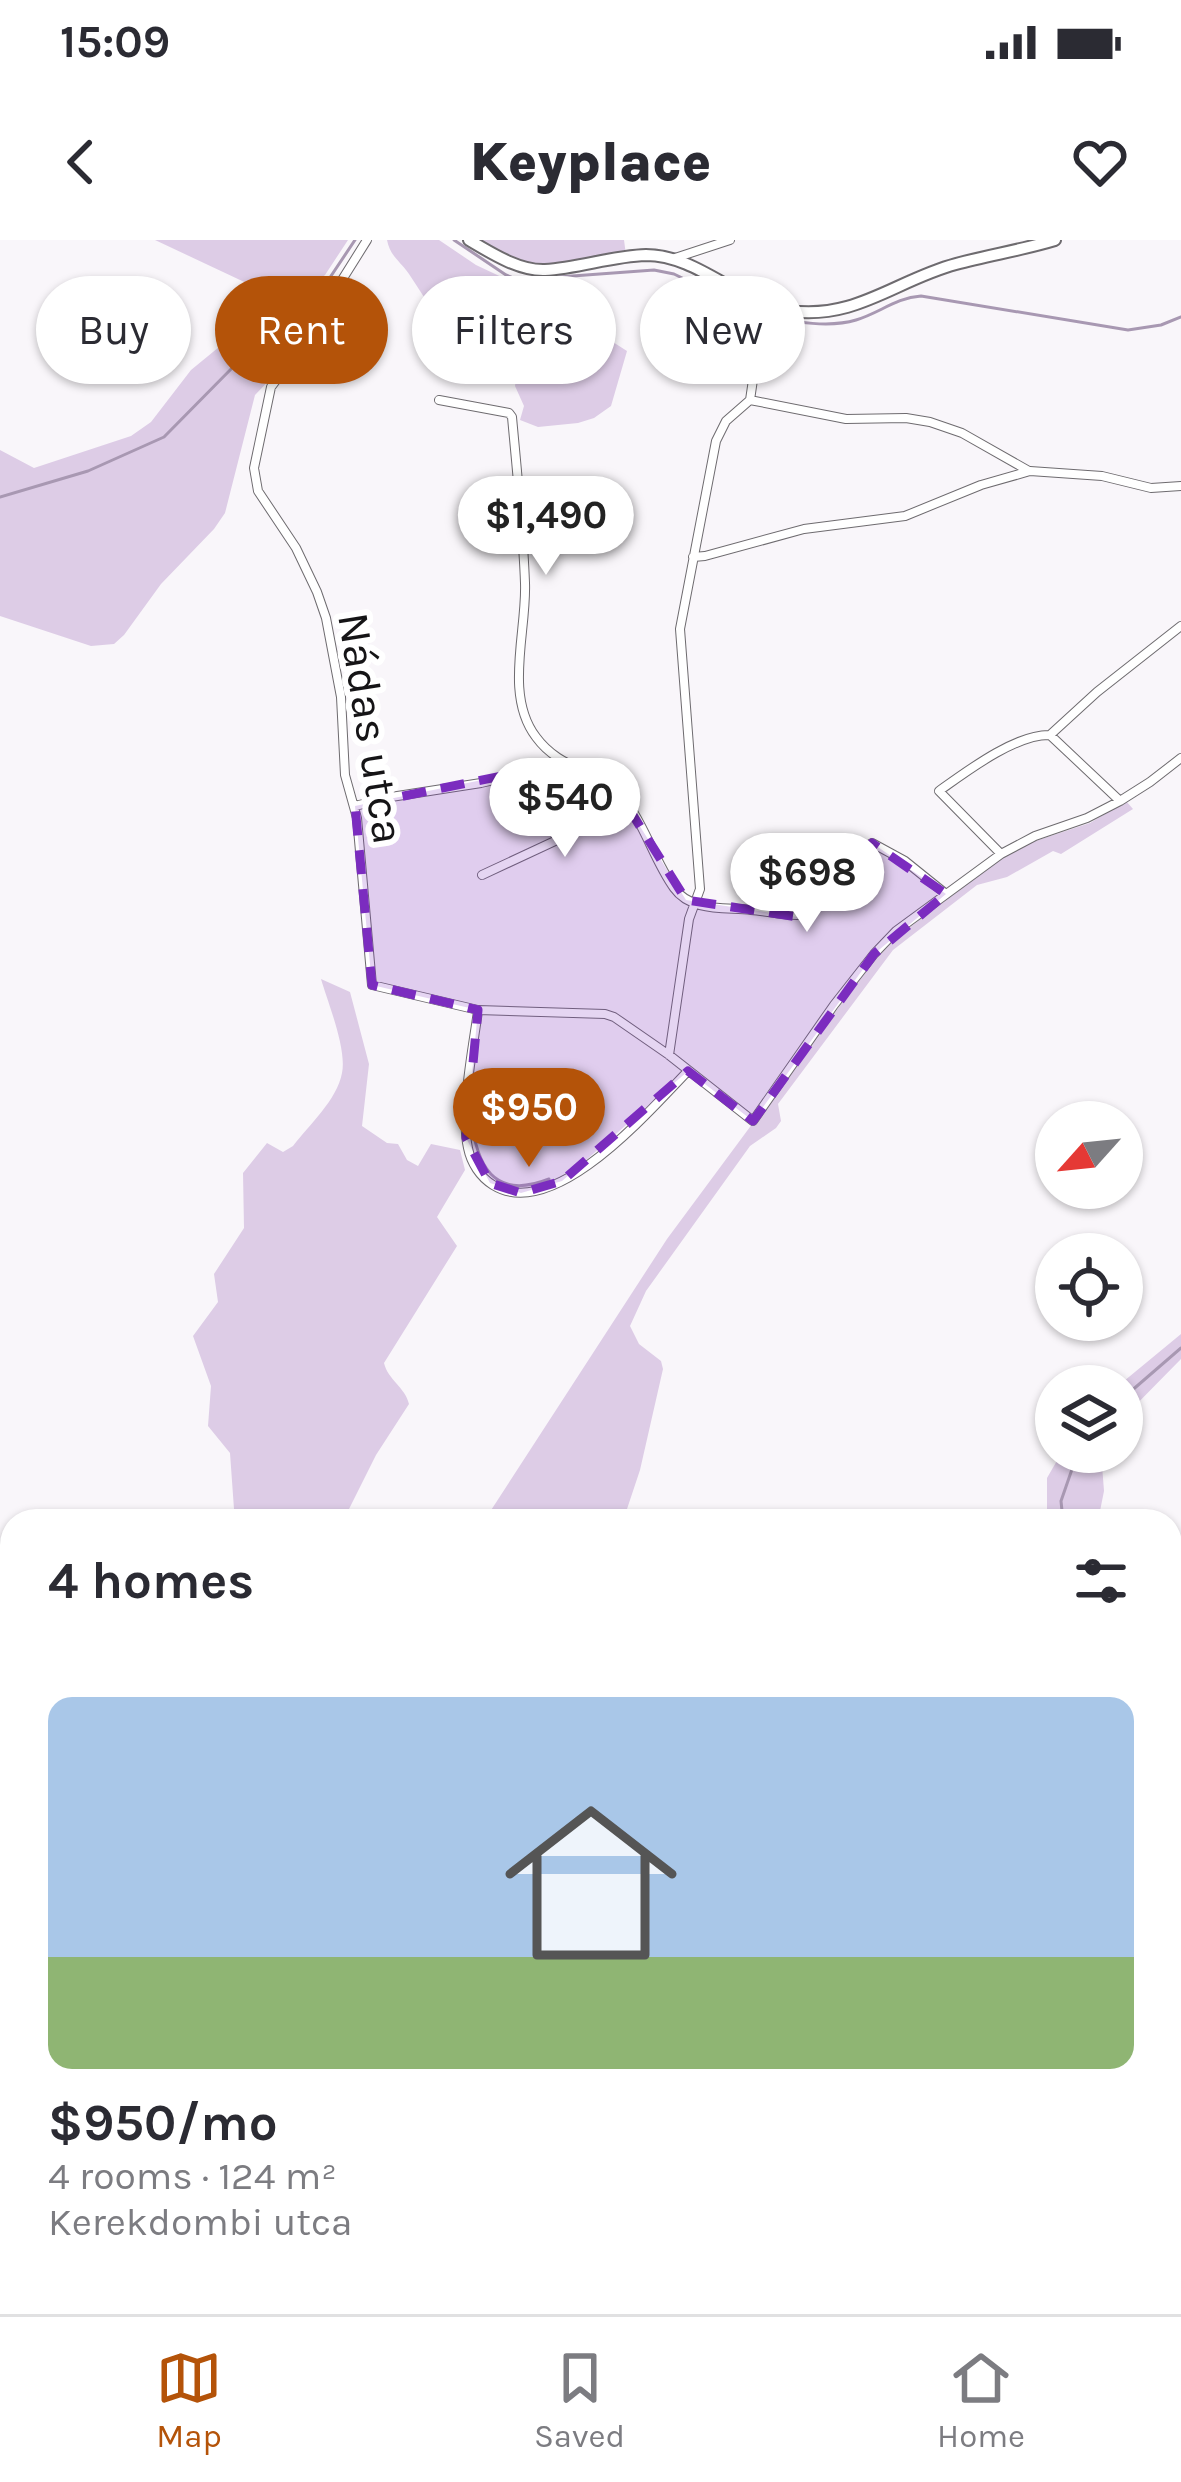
<!DOCTYPE html>
<html lang="en">
<head>
<meta charset="utf-8">
<style>
	:root { --surface:#fff; --page:#f2f2f3; --text:#2b2b33; --muted:#7c7c81; --line:#e1e1e2; --accent:#b45309 }
	body { margin:0; font-family:Karla,sans-serif; background:var(--page); color:var(--text); height:100vh; display:flex; flex-direction:column; font-size:45px; white-space:nowrap }
	* { box-sizing:border-box; margin:0 }
	p { font-size:39px; color:var(--muted) }
	.icon { flex:none; width:66px; height:66px; fill:none; stroke:currentColor; stroke-width:2; stroke-linecap:round; stroke-linejoin:round }
	.map { position:relative; flex:1; overflow:hidden }
	.panel { position:absolute; left:0px; top:1269px; width:1182px; height:807px; display:flex; flex-direction:column; background:var(--surface); border-radius:36px 36px 0 0; box-shadow:0 3px 9px #0004 }
	.panel>* { flex:none }
	.guide { position:absolute; left:36px; top:36px; width:1110px; height:108px; display:flex; gap:24px }
	.needle { width:78px; rotate:243deg }
	.controls { position:absolute; left:1035px; top:861px; display:grid; gap:24px }
	.controls a { display:grid; place-items:center; width:108px; height:108px; border-radius:50%; background:var(--surface); box-shadow:0 3px 9px #0004; font-size:60px }
	.price { position:absolute; translate:-50% -102px; padding:0 27px; border-radius:42px; background:#fff; color:#222; font-size:39px; line-height:78px; filter:drop-shadow(0 3px 6px #0008) }
	.price::after { content:''; position:absolute; left:50%; top:72px; width:36px; height:27px; margin-left:-18px; background:inherit; clip-path:polygon(0 0,100% 0,50% 100%) }
	.price.on { background:var(--accent); color:#fff }
	ul { padding:0; list-style:none }
	li { display:grid; align-content:center; gap:24px; height:636px; padding:0 48px }
	li+li { border-top:3px solid var(--line) }
	li span { display:grid; place-items:center; height:372px; border-radius:24px; color:#555 }
	li>.icon { margin-inline-start:auto }
	span .icon { width:216px; height:216px; fill:#fffc; stroke-width:1 }
	li b { font-size:51px }
	h2 { display:flex; justify-content:space-between; align-items:center; height:144px; padding:0 48px; font-size:51px }
	.chip { padding:0 42px; border-radius:54px; background:var(--surface); box-shadow:0 3px 9px #0004; font-size:42px; line-height:108px }
	.chip.on { background:var(--accent); color:#fff }
	.status { display:flex; justify-content:space-between; align-items:center; height:84px; padding:0 60px; background:var(--surface); direction:ltr }
	.status svg { height:33px; fill:currentColor }
	header { display:flex; justify-content:space-between; align-items:center; height:156px; padding:0 48px; background:var(--surface); font-size:54px; font-weight:800 }
	.tabs { display:flex; justify-content:space-around; align-items:center; height:168px; border-top:3px solid var(--line); background:var(--surface); font-size:33px; color:var(--muted) }
	.tabs a { display:grid; justify-items:center; gap:6px }
	.tabs .on { color:var(--accent) }
	.map>svg:first-child { display:block }
	.green { fill:#ddcce6 }
	.lines { fill:none; stroke-linecap:round; stroke-linejoin:round }
	.stream { stroke:#a898b2; stroke-width:3 }
	.street-casing { stroke:#6e6b6f; stroke-width:10 }
	.secondary-casing { stroke:#6e6b6f; stroke-width:14 }
	.street { stroke:#fff; stroke-width:8 }
	.secondary { stroke:#fff; stroke-width:10 }
	.marked { fill:#7b2cbf; fill-opacity:0.2; stroke:#7b2cbf; stroke-width:9; stroke-dasharray:24 15; stroke-linejoin:round }
	.labels { text-anchor:middle; stroke-width:12; stroke-linejoin:round; paint-order:stroke }
	.street-label { font-size:45px; fill:#151416; stroke:#fff }
</style>
</head>
<body>
<div class="status"><b>15:09</b><svg viewBox="0 0 49 12"><path d="M0 12V9h3v3zM5 12V6h3v6zM10 12V3h3v9zM15 12V0h3v12zM26 1h20v11H26zM47 4h2v5h-2z"/></svg></div>
<header><svg class="icon" aria-label="back" viewBox="0 0 24 24"><path d="M15 5l-7 7 7 7"/></svg>Keyplace<svg class="icon" aria-label="heart" viewBox="0 0 24 24"><path d="M12 20l-8-8c-3-5 5-10 8-4 3-6 11-1 8 4z"/></svg></header>
<div class="map">
<svg width="1181" height="2074" viewBox="0 0 1181 2074">
	<rect width="100%" height="100%" fill="#f9f6fa"/>
	<!-- green -->
	<path class="green" d="M155,0H348L325,35L292,64L253,80L263,102L298,74L307,83L280,129L255,155L225,273L214,289L161,344L124,395L114,404L91,406L0,376V210L34,228L131,196L151,182L191,130L252,80L291,64Z
		M387,0H439L476,25L512,42L531,46L532,65C549,83 567,98 594,90L627,111L611,166L594,178L578,183L538,187L520,180L524,166L515,146L517,131L512,99L490,76L459,69L439,78C428,64 419,49 409,34C400,21 390,16 387,0Z
		M477,0H624L626,15C593,16 553,32 521,22C505,17 491,8 477,0Z
		M1126,561L1133,569L1061,614L1053,611L1007,637L977,645L893,710L778,864L781,881L776,888L750,906L646,1051L630,1086L639,1104L661,1121L663,1129L640,1230L623,1281H484L667,999L870,725L898,696L1017,607L1090,583Z
		M321,739L350,752L369,824L362,886L387,903L398,904L407,920L418,926L431,904L460,910L465,930L437,977L457,1006L384,1123C388,1140 405,1147 409,1164L376,1215L343,1281H231L234,1269L230,1213L208,1186L211,1146L193,1096L218,1062L214,1034L244,988L243,933L267,903L283,912L293,906C309,885 337,860 342,833C347,809 328,763 321,739Z
		M1181,1094V1119L1122,1179V1146H1118Z
		M1062,1212H1101L1104,1251L1098,1281H1047V1238Z
		M0,1514L12,1523V1855L0,1869Z
		M1181,1586V2074H898L903,2064H1170V1606Z
		M12,2038V2064H251L242,2074H0V2053Z
		M578,2064H901L896,2074H576Z"/>
	<g class="lines">
		<!-- stream -->
		<path class="stream" d="M454,0L506,35L518,40L654,30L674,34L758,75
			M768,77C795,82 830,88 856,80C880,73 895,58 921,56L1128,90L1161,85L1181,77
			M0,257L88,231L164,197L236,124L244,120L329,39L355,0
			M474,896C483,940 506,956 549,939
			M1122,1159L1181,1108
			M1063,1281L1061,1261L1078,1212
			M592,2064L593,2074"/>
		<defs>
			<path id="street" d="M367,0L295,115L271,147L254,228L258,251L296,308L317,352L326,378L341,457L345,535L357,578L372,745L478,770L605,774L614,777L669,815L753,881L834,765L874,714L896,691L1001,614L1035,596L1087,578L1120,561L1150,542L1181,518
				M675,18L730,0
				M439,160L509,173L512,177C517,232 523,288 525,343C527,391 504,455 536,497C563,534 603,527 630,567C647,592 656,623 674,648C691,672 725,667 751,670C766,671 781,675 797,675L855,613L872,603L905,621L946,654
				M750,160L846,179L906,178L930,182L962,193L1029,231
				M693,317L705,316L804,289L905,276L981,245L1030,231L1102,236L1151,248L1181,246
				M1050,495L1120,561
				M355,566L391,557L481,543L563,524
				M1001,614L939,551C967,531 1016,494 1050,495L1097,452L1181,386
				M482,635L630,566
				M478,771C473,808 460,872 468,908C471,923 480,937 493,945C554,983 650,870 688,831
				M669,815L689,679L700,649L680,389L716,201L726,181L750,160L764,65
				M1170,1671L1181,1654"/>
			<path id="secondary" d="M469,0C491,13 519,31 545,30C579,28 612,16 646,15C698,15 738,63 790,71C856,80 896,40 956,24C989,15 1022,10 1055,0"/>
		</defs>
		<!-- street casing -->
		<use href="#street" class="street-casing"/>
		<!-- secondary casing -->
		<use href="#secondary" class="secondary-casing"/>
		<!-- street -->
		<use href="#street" class="street"/>
		<!-- secondary -->
		<use href="#secondary" class="secondary"/>
	</g>
	<!-- marked area -->
	<path class="marked" d="M565,523L616,548L686,660L798,677L872,603L946,654L874,714L753,881L688,831L562,941L521,953L490,943L466,898L478,770L372,745L355,566Z"/>
	<g class="labels">
		<!-- street labels -->
		<g class="street-label">
			<text transform="translate(372 488) rotate(81)" y="16">Nádas utca</text>
		</g>
	</g>
</svg>
<div class="controls">
<a><svg class="needle" viewBox="-14 -14 28 28"><path d="M0-13l5 13h-10z" fill="#e53935"/><path d="M0 13l5-13h-10z" fill="#7c7c81"/></svg></a>
<a><svg class="icon" aria-label="locate" viewBox="0 0 24 24"><circle cx="12" cy="12" r="6"/><path d="M12 2v4M12 18v4M2 12h4M18 12h4"/></svg></a>
<a><svg class="icon" aria-label="layers" viewBox="0 0 24 24"><path d="M12 4l9 5-9 5-9-5zM3 14l9 5 9-5"/></svg></a>
</div>
<b class="price" style="left:546px;top:338px">$1,490</b>
<b class="price" style="left:565px;top:620px">$540</b>
<b class="price" style="left:807px;top:695px">$698</b>
<b class="price on" style="left:529px;top:930px">$950</b>
<div class="guide">
<a class="chip">Buy</a>
<a class="chip on">Rent</a>
<a class="chip">Filters</a>
<a class="chip">New</a>
</div>
<section class="panel">
<h2>4 homes<svg class="icon" aria-label="filters" viewBox="0 0 24 24"><path d="M4 7h16M4 17h16"/><circle cx="9" cy="7" r="2"/><circle cx="15" cy="17" r="2"/></svg></h2>
<ul>
<li><span style="background:linear-gradient(#a9c7e8 70%,#8fb573 0)"><svg class="icon" aria-label="home" viewBox="0 0 24 24"><path d="M3 11l9-7 9 7M6 9v11h12V9"/></svg></span><div><b>$950/mo</b><p>4 rooms · 124 m²</p><p>Kerekdombi utca</p></div></li>
</ul>
</section>
</div>
<nav class="tabs">
<a class="on"><svg class="icon" aria-label="map" viewBox="0 0 24 24"><path d="M3 6l6-2 6 2 6-2v14l-6 2-6-2-6 2zM9 4v14M15 6v14"/></svg>Map</a>
<a><svg class="icon" aria-label="saved" viewBox="0 0 24 24"><path d="M7 4h10v16l-5-4-5 4z"/></svg>Saved</a>
<a><svg class="icon" aria-label="home" viewBox="0 0 24 24"><path d="M3 11l9-7 9 7M6 9v11h12V9"/></svg>Home</a>
</nav>
</body>
</html>
